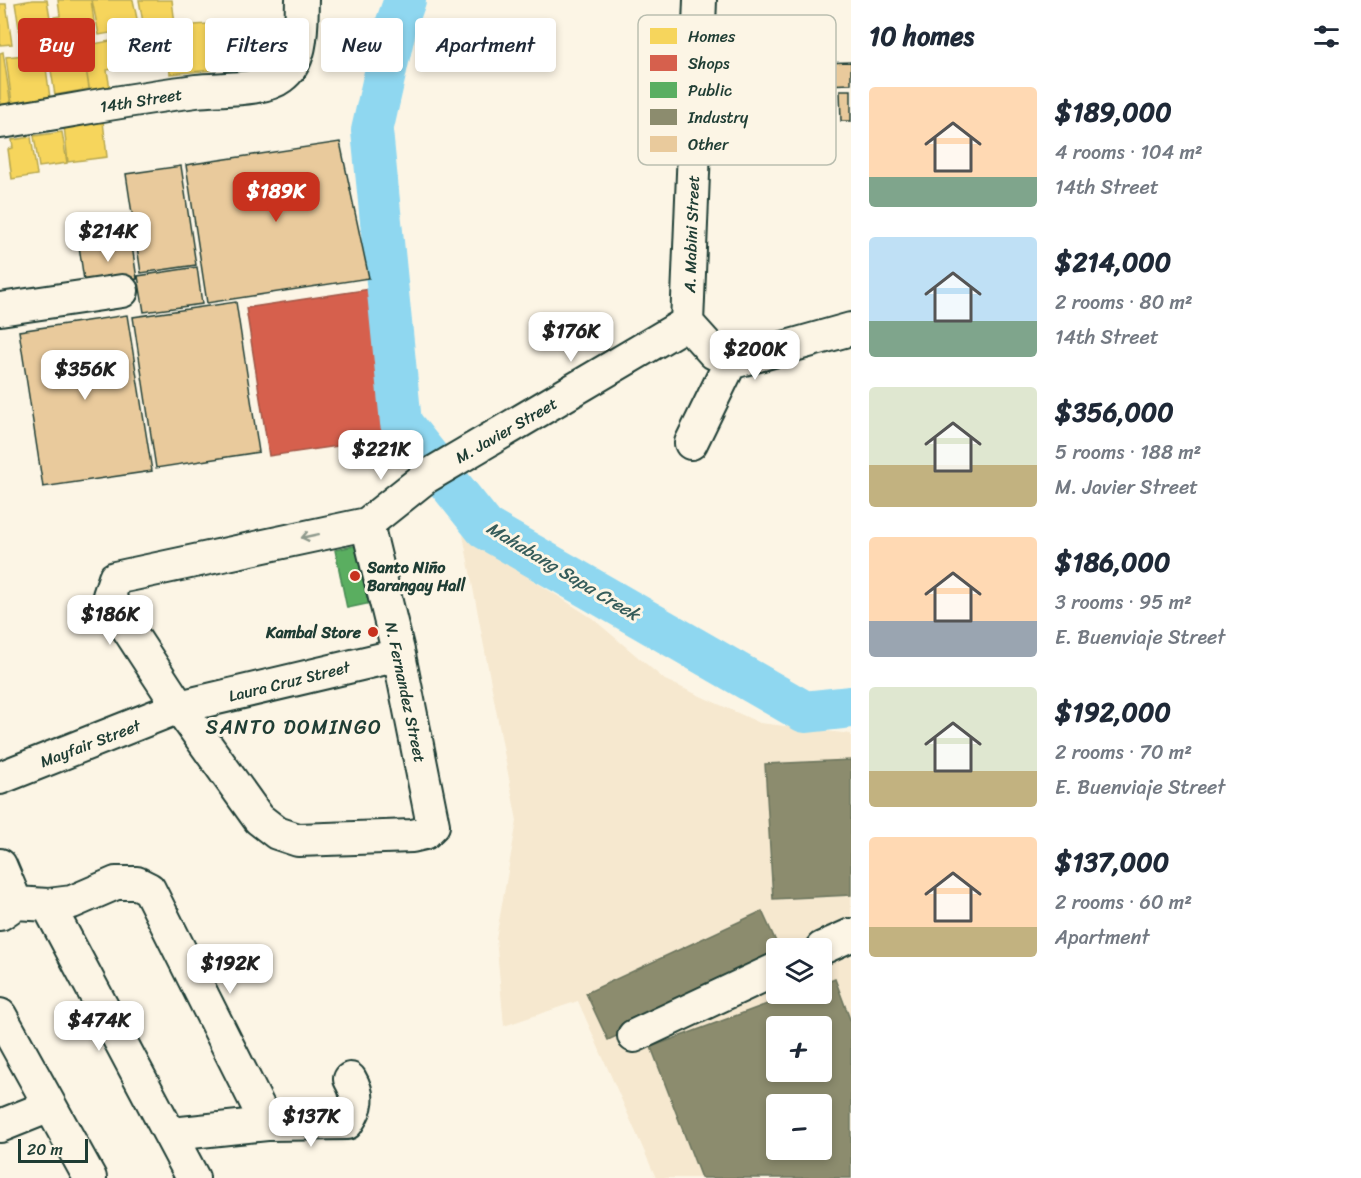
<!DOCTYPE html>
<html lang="en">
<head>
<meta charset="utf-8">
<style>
	:root { --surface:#fff; --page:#f2f2f3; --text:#1f2937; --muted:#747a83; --accent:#c8321e }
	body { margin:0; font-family:Sriracha,sans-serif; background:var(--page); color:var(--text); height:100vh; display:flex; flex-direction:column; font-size:22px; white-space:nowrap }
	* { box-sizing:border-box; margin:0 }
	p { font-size:20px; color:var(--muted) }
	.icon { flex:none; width:33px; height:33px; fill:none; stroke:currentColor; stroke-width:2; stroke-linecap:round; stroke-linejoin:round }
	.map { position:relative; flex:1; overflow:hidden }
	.drawer { display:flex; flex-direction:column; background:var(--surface); width:510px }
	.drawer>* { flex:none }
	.top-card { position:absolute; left:18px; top:18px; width:570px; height:54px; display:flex; gap:12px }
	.controls { position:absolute; left:766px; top:938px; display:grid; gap:12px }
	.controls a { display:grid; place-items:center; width:66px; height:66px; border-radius:6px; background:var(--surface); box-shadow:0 3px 9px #0003; font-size:30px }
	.scale { position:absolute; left:18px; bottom:15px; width:70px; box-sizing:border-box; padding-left:6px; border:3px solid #1f3d34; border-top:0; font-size:16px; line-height:21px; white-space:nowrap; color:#1f3d34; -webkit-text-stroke:4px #fcf5e5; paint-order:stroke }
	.price { position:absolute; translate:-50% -51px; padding:0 14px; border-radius:12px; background:#fff; color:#222; font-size:20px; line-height:39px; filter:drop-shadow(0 2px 3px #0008) }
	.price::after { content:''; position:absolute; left:50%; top:36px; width:18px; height:14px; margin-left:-9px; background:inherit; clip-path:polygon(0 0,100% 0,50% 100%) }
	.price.active { background:var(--accent); color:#fff }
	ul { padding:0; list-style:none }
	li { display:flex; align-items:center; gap:18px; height:150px; padding:0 18px }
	li span { display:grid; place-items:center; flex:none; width:168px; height:120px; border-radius:6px; color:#555 }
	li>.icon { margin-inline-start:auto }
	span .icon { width:72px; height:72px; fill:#fffc; stroke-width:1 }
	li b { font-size:26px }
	h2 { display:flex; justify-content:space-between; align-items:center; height:72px; padding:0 18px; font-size:26px }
	.chip { padding:0 21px; border-radius:6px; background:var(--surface); box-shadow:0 3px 9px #0003; font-size:21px; line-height:54px }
	.chip.active { background:var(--accent); color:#fff }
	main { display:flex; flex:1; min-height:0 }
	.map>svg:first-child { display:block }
	.built { fill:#f6e8cf; fill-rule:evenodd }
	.homes { fill:#f6d55c; stroke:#b6a750; stroke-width:1.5 }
	.shops { fill:#d6604d; stroke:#9f5646; stroke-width:1.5 }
	.public { fill:#5aae61; stroke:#488c54; stroke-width:1.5 }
	.industry { fill:#8c8c6e; stroke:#6b745d; stroke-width:1.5; fill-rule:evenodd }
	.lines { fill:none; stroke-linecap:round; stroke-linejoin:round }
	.river { stroke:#8fd7f0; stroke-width:42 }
	.building { fill:#e9ca9c; stroke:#1f3d34; stroke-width:1.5 }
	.minor-casing { stroke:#1f3d34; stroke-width:36 }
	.minor { stroke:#fcf5e5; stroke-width:32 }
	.oneway { stroke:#8e998c }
	.poi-dot { fill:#c8321e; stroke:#fcf5e5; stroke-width:2 }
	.labels { text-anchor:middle; stroke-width:6; stroke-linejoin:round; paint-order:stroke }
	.street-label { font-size:16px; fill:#1f3d34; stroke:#fcf5e5 }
	.poi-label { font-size:16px; font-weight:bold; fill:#1f3d34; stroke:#fcf5e5; text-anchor:start }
	.water-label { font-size:18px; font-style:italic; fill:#355c5a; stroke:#fcf5e5 }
	.quarter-label { font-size:20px; letter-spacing:1.5px; fill:#1f3d34; stroke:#fcf5e5 }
	.key { fill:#fcf5e5; stroke:#babeb0; stroke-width:1.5 }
	.key-label { font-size:16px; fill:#1f3d34 }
</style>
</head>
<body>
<main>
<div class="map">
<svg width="851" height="1178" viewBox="0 0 851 1178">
	<rect width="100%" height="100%" fill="#fcf5e5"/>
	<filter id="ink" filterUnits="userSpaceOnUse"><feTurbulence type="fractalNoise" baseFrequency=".0167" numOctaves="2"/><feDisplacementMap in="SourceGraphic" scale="12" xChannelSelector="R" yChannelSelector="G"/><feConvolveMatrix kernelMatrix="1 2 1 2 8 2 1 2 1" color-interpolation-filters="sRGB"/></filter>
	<g filter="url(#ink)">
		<!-- built -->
		<path class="built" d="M463,535L592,618L665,680L760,723L851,734V1178H656L578,1001L504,1026L496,938L517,821ZM777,948H822V993H777ZM777,1026H822V1071H777ZM777,1104H822V1149H777Z"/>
		<!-- homes -->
		<path class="homes" d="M33,0H47L54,41L22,46L15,3Z
			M58,0H91L94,22L89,23L91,33L70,36L71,44L58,45L54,17L60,16Z
			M92,0H133L139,28L99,35Z
			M139,0H172L175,24L144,28Z
			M0,4H6L12,44L0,45Z
			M208,24L212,70L170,74L166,27Z
			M121,39L126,67L107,70L110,89L90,92L82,46Z
			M83,47L89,89L55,95L48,52Z
			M3,52L11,106L0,107V53Z
			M44,53L50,98L12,103L6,57Z
			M103,121L107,157L68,162L64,126Z
			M62,132L67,163L39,167L34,136Z
			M31,137L37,175L12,179L8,149L13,148L12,140Z"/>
		<!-- shops -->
		<path class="shops" d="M370,289L393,438L269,456L246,308Z"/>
		<!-- public -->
		<path class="public" d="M364,544L376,602L347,608L335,550Z"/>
		<!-- industry -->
		<path class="industry" d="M851,760V895L773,899L765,764Z
			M762,911L779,948L777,962L608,1040L586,993Z
			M835,979L851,1022V1178H701L651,1047L797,993H822V984ZM777,1026H822V1071H777ZM777,1104H822V1149H777Z"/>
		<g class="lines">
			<!-- river -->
			<path class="river" d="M405,0L396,25L372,131L401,423L485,528L805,712L851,707"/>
		</g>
		<!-- building -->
		<path class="building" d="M851,62V84L822,85L821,63Z
			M840,90H851V121H841Z
			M340,142L369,278L207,303L186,165Z
			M181,166L196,265L141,273L126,174Z
			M131,239L137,279L85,287L79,246Z
			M197,267L202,304L144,312L138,276Z
			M236,302L259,452L156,468L133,317Z
			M127,315L152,471L43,487L19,331Z"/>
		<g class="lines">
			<defs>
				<path id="minor" d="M0,122C65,112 130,99 196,91C219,88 263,91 281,77C304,61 301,25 302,0
					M0,309L122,291
					M687,323L700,0
					M687,323L714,353L737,361L851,329
					M691,443L731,361
					M367,524L399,655L433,825L425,833L412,836L298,840L277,833L259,819L179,707L115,609L109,596L115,578L367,524L426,477L687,323
					M0,778L179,707L399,655
					M0,865L16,903
					M48,905L193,1178
					M0,914L16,903L48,905L72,902L116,883H137L149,889L267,1124
					M822,948L851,935
					M0,1015L90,1178
					M634,1036L777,969
					M0,1126L50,1106
					M172,1134L267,1124L347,1123C358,1107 360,1096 350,1079"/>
			</defs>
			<!-- minor casing -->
			<use href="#minor" class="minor-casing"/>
			<!-- minor -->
			<use href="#minor" class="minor"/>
		</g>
		<!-- one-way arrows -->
		<defs><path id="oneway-shaft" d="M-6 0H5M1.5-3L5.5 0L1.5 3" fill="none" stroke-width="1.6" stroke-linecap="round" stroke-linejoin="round" transform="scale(1.5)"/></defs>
		<use class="oneway" href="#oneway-shaft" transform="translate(310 536) rotate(168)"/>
	</g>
	<!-- markers -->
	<g class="poi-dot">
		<circle cx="355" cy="576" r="6"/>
		<circle cx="373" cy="632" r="6"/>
	</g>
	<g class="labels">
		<!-- street labels -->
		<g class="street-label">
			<text transform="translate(141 100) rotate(-9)" y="6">14th Street</text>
			<text transform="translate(691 234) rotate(-88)" y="6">A. Mabini Street</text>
			<text transform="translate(506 430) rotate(-30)" y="6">M. Javier Street</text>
			<text transform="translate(289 681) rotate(-14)" y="6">Laura Cruz Street</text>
			<text transform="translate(406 692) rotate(78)" y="6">N. Fernandez Street</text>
			<text transform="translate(90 743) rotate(-21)" y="6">Mayfair Street</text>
		</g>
		<!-- poi labels -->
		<g class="poi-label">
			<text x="367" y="573">Santo Niño<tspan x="367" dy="18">Barangay Hall</tspan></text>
			<text x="361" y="638" text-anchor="end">Kambal Store</text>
		</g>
		<!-- water labels -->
		<g class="water-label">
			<text transform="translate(563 571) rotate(31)" y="6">Mahabang Sapa Creek</text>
		</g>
		<!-- quarter labels -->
		<g class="quarter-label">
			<text x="294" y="734">SANTO DOMINGO</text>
		</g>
	</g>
	<!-- legend -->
	<rect x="638" y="15" width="198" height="150" rx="9" class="key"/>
	<rect x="650" y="28" width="27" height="16" fill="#f6d55c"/>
	<rect x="650" y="55" width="27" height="16" fill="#d6604d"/>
	<rect x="650" y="82" width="27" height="16" fill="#5aae61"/>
	<rect x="650" y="109" width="27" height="16" fill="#8c8c6e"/>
	<rect x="650" y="136" width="27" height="16" fill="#e9ca9c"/>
	<g class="key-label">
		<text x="688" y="42">Homes</text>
		<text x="688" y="69">Shops</text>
		<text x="688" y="96">Public</text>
		<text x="688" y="123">Industry</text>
		<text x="688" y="150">Other</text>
	</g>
</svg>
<div class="controls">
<a><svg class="icon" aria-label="layers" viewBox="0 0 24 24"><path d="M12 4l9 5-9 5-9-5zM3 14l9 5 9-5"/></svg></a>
<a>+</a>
<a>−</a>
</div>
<div class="scale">20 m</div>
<b class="price active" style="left:276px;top:223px">$189K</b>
<b class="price" style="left:108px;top:263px">$214K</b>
<b class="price" style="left:571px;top:363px">$176K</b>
<b class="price" style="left:755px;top:381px">$200K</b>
<b class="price" style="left:85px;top:401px">$356K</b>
<b class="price" style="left:381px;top:481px">$221K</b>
<b class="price" style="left:110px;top:646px">$186K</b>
<b class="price" style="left:230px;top:995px">$192K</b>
<b class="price" style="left:99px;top:1052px">$474K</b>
<b class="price" style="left:311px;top:1148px">$137K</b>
<div class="top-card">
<a class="chip active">Buy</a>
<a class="chip">Rent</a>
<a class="chip">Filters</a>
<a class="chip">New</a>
<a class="chip">Apartment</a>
</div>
</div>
<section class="drawer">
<h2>10 homes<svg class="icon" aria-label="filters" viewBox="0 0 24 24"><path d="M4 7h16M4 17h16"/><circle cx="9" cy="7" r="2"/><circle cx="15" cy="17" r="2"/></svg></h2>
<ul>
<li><span style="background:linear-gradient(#ffd9b3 75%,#7fa58c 0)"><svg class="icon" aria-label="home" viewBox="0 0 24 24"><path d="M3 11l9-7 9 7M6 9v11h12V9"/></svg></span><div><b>$189,000</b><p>4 rooms · 104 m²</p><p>14th Street</p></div></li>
<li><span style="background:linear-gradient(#bfe0f5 70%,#7fa58c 0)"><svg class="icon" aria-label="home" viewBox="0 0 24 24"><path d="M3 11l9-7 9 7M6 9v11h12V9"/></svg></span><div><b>$214,000</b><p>2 rooms · 80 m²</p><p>14th Street</p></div></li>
<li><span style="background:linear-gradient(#dfe7d0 65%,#c2b280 0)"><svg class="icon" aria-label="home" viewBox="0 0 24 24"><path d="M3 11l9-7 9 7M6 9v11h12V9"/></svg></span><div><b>$356,000</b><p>5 rooms · 188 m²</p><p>M. Javier Street</p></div></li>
<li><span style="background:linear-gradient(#ffd9b3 70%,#9aa5b1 0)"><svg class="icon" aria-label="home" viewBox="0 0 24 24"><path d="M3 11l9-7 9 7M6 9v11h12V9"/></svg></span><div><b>$186,000</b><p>3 rooms · 95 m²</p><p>E. Buenviaje Street</p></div></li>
<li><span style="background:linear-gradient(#dfe7d0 70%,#c2b280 0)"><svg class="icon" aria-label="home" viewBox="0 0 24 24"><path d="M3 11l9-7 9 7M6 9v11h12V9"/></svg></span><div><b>$192,000</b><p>2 rooms · 70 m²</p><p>E. Buenviaje Street</p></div></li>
<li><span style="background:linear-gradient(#ffd9b3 75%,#c2b280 0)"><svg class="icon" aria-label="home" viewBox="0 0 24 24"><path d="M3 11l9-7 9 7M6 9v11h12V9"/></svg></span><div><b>$137,000</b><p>2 rooms · 60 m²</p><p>Apartment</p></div></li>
</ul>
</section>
</main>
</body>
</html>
